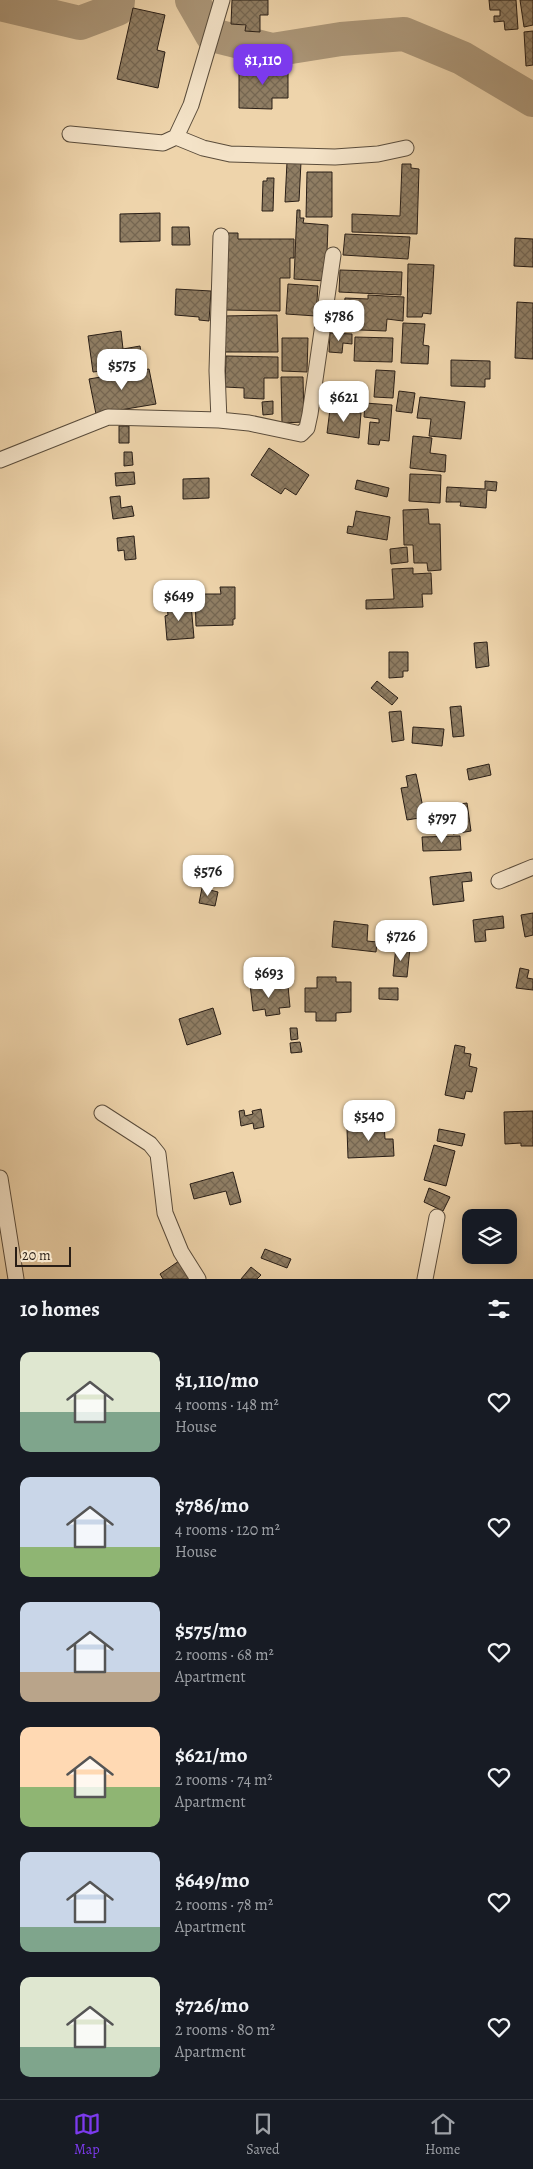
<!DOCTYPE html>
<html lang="en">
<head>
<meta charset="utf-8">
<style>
	:root { --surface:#171b24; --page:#242831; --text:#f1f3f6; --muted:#9ea1a6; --line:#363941; --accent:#7c3aed }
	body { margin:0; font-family:Alegreya,serif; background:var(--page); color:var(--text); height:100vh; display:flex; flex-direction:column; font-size:19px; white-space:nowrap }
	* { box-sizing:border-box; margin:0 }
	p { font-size:16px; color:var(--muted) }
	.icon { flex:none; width:28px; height:28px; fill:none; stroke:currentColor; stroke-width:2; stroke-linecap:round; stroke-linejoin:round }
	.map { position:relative; height:1279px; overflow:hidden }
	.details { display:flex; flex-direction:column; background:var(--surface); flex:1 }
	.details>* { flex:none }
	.tools { position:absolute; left:462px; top:1209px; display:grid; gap:10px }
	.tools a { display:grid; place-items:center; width:55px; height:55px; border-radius:10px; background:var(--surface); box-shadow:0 2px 12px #0003; font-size:25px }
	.scale { position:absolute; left:15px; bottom:12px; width:56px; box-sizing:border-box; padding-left:5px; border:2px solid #291e16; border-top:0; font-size:14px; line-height:18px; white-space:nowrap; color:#291e16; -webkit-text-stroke:4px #f4e3c8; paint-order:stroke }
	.price { position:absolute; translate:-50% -42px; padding:0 11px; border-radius:10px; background:#fff; color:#222; font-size:16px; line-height:32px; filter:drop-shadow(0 1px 2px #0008) }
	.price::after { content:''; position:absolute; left:50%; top:30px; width:15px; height:11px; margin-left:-8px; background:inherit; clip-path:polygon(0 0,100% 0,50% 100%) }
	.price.on { background:var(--accent); color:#fff }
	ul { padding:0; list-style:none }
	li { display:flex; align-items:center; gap:15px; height:125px; padding:0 20px }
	li span { display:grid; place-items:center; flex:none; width:140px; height:100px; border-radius:10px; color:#555 }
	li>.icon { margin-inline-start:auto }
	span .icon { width:60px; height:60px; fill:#fffc; stroke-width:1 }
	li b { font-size:21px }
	h2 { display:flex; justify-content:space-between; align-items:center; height:60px; padding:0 20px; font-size:21px }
	.menu { display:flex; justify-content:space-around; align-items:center; height:70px; border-top:1px solid var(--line); background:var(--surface); font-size:14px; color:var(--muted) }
	.menu a { display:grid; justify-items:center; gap:2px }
	.menu .on { color:var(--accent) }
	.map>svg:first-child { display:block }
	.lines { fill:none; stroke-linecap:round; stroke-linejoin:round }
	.river { stroke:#ab9678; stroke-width:34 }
	.building { fill:url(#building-cross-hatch); stroke:#291e16 }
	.minor-casing { stroke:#5a4c3b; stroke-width:17 }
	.minor { stroke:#f4e3c8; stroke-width:15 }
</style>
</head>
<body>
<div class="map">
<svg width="533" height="1279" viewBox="0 0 533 1279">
	<defs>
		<pattern id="building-cross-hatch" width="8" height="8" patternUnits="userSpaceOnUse" patternTransform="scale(1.25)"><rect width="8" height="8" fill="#8f7d63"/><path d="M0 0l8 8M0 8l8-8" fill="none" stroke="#756651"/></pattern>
	</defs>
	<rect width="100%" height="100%" fill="#eed4ab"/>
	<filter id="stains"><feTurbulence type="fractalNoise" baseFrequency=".004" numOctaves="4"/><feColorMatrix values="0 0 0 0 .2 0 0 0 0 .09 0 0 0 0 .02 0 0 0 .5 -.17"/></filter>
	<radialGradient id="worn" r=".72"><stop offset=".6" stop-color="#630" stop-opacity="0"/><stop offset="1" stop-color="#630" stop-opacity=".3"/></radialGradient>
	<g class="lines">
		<!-- river -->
		<path class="river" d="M192,0L212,35L272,50L341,39L404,34L462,58L533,100
			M0,4L80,23L117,9L118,0"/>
	</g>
	<!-- building -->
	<path class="building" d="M232,0H268V15H260V32L245,31L246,25L231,24Z
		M489,0H516L518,29L505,30L504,21L494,22V16H500V10H490Z
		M520,0H533V25L524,27Z
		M133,8L165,15L157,50L165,52L158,88L117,79Z
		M533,31V65L526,66L524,32Z
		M253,66H288V98H272V109L239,108V70H252Z
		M287,162H301L299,201L285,202Z
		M402,164H411V168L419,169L417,234L352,232V214L400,216Z
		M307,172H332V217H306Z
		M267,178H274L273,211H262L263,181H267Z
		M297,210H300V218H304L303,223L328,225L326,281L294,279Z
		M160,213V241L120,242V214Z
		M172,227H189L190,245H172Z
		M225,233H238V239H294V258H290V278H280V311L225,310Z
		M345,234L410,237L408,259L343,255Z
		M515,238L533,239V267L514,266Z
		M408,264L434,265L431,314L423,313L422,317H407Z
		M340,270L402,272L401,295L339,292Z
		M288,284L318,286L316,316L286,314Z
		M176,289L211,291L209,321L199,320V317L175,315Z
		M368,295L404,297L403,321L387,319L386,331L335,329L336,309H344L345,298L368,299Z
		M517,302L533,303V359L515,358Z
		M277,315L278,352H224L223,316Z
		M403,323L425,324L423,345L429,346L428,364L401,363Z
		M121,331L123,349L140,346L143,366L93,372L88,336Z
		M330,333L352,334V344L343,343L342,353L329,352Z
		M355,337L393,338L392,362L354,361Z
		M282,338H308L307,372L282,371Z
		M226,356L278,357V378H264V399L244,398V388L225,387Z
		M451,360L490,361V379H485V387L451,386Z
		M149,369L156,404L96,414L89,379Z
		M376,370L395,371L393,398L374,397Z
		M281,377H303L304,422L282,423Z
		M399,391L415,393L412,413L396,411Z
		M420,397L465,402L461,439L429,436L431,419L417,418Z
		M273,401V414L263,415L262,402Z
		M365,403L392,405L389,441L380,440L379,445L368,444L370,422L379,423V419L364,417Z
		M330,409L361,413L359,438L327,433Z
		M119,426H129V443H119Z
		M413,436L432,438L430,453L446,455L445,472L410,468Z
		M269,448L309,475L296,495L285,488L281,494L251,475Z
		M124,452H132L133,465L124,466Z
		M134,472L135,484L116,486L115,473Z
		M410,474L441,475L440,503L409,501Z
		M209,478V498L183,499V479Z
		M357,480L389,488L387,497L355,489Z
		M485,481L497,482L496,491L487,490L486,508L460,506L461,502H446L447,487L485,489Z
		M120,496L121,508L132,506L134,516L113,519L110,497Z
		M428,509L429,524H440L441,570L428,571L427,563H414L413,545H404L403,510Z
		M356,511L390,517L387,540L347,533L348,526L353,527Z
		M134,536L136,559L125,560L124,550L118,551L117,538Z
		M407,547L408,562L391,564L390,549Z
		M413,568V574L431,573L432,594H422L423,607L366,609V600L394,599L392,569Z
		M220,587H235V619H233V625L196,626L195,594H221Z
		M191,604L194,638L167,640L165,616L168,615L167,606Z
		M487,642L489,666L476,668L474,643Z
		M389,652H408V671H403V677L389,678Z
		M377,681L398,698L392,705L371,688Z
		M461,706L464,736L453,737L450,707Z
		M401,711L404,740L392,742L389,712Z
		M413,727L444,729L442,746L412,743Z
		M489,764L491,775L469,780L467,769Z
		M416,774L425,817L407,820L401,788L408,787L406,776Z
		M467,803L471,831L453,834L451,820L447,821L445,806Z
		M460,836L461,850L423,851L422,837Z
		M471,872L472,881L462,882L464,901L433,905L430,877Z
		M202,888L218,892L215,906L199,903Z
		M533,913V935L525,937L521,915Z
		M503,916L504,928L485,930L486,941L475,942L473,920Z
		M334,921L368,925L367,941L377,942L376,952L332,947Z
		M396,946L410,948L407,977L393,976Z
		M520,968L529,970L527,978L533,979V990L516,988Z
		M317,977H336V982H351V1012L336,1013V1021H316V1012H305V988H317Z
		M263,982L264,989L288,986L290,1007L279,1008L280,1014L266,1016L265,1009L253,1011L250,984Z
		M379,988H398V1000L379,999Z
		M213,1008L221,1034L187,1045L179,1019Z
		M290,1028H297L298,1039L291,1040Z
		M300,1042L302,1052L291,1053L290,1043Z
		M455,1045L465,1047L464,1053L471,1054L469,1066L477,1068L472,1092L466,1091L464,1099L445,1095Z
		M261,1109L264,1127L254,1129L253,1123L241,1126L239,1111L244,1110L245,1116L253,1114L252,1111Z
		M533,1111V1146H521V1143L505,1144L504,1112Z
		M384,1124L385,1139H393L394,1156L348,1158L347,1129H362V1125Z
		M439,1129L465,1134L462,1146L437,1141Z
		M434,1145L455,1151L446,1186L424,1180Z
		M233,1172L241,1202L230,1205L226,1191L194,1199L190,1184Z
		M429,1188L450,1197L443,1211L424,1202Z
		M265,1249L291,1259L287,1268L261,1258Z
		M179,1261L191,1279H163L160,1274Z
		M251,1267L261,1275L257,1279H241Z"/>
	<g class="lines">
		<defs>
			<path id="minor" d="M70,134L163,143L176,137L191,105L222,0
				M176,137L203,148L230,154L335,157L378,154L406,148
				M219,420L217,371L221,236
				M0,460L108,417L219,420L249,423L301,434L307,428L310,414L333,255
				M499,881L533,867
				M102,1113L150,1144L158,1154L165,1213L181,1252L198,1279
				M0,1178L16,1279
				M425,1279L437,1217"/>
		</defs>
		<!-- minor casing -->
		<use href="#minor" class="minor-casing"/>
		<!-- minor -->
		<use href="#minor" class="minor"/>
	</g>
	<rect width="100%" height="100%" filter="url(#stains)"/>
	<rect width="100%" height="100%" fill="url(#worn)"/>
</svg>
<div class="tools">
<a><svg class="icon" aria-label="layers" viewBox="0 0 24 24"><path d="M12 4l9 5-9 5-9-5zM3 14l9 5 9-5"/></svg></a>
</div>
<div class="scale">20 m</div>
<b class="price on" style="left:263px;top:86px">$1,110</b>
<b class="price" style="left:339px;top:342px">$786</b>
<b class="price" style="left:122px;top:391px">$575</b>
<b class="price" style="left:344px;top:423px">$621</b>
<b class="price" style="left:179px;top:622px">$649</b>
<b class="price" style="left:442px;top:844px">$797</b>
<b class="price" style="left:208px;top:897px">$576</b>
<b class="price" style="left:401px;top:962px">$726</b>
<b class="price" style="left:269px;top:999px">$693</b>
<b class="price" style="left:369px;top:1142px">$540</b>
</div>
<section class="details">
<h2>10 homes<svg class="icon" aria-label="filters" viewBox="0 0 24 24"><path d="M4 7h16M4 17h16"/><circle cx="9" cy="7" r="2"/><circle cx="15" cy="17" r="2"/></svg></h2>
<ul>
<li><span style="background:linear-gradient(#dfe7d0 60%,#7fa58c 0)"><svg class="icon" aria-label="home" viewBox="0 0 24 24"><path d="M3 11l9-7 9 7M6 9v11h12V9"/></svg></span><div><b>$1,110/mo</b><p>4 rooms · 148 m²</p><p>House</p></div><svg class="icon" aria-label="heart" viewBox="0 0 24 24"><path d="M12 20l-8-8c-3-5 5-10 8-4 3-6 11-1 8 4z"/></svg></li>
<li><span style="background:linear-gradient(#c9d6e8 70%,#8fb573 0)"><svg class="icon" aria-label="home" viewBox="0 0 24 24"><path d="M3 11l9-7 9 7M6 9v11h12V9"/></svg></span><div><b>$786/mo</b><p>4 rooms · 120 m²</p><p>House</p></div><svg class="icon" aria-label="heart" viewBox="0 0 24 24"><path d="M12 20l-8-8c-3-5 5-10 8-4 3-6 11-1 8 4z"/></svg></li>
<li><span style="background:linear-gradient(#c9d6e8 70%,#b9a48a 0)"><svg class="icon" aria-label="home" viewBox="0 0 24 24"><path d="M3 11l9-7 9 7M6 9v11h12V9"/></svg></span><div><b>$575/mo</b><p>2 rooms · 68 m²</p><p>Apartment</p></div><svg class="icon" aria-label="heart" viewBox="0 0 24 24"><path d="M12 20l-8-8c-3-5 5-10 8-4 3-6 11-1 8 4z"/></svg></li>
<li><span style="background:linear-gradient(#ffd9b3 60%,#8fb573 0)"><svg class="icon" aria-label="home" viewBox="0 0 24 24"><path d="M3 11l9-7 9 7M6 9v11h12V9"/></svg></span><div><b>$621/mo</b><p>2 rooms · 74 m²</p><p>Apartment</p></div><svg class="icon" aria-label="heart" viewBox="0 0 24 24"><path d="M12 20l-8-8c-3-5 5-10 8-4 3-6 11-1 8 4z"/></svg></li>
<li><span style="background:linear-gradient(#c9d6e8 75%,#7fa58c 0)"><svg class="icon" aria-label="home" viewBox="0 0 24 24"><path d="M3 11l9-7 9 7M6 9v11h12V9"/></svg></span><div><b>$649/mo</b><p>2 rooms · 78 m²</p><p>Apartment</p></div><svg class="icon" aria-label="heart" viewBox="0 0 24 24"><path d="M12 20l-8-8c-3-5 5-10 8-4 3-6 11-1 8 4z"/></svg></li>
<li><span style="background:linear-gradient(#dfe7d0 70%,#7fa58c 0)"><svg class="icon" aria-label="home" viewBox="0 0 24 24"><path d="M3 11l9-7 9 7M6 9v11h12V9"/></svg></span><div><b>$726/mo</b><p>2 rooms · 80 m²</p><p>Apartment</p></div><svg class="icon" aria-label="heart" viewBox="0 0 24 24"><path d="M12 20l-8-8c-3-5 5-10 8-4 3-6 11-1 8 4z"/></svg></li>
</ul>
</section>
<nav class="menu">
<a class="on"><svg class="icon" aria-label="map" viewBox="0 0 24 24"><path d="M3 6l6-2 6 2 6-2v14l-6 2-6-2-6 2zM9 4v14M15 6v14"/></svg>Map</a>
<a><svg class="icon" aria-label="saved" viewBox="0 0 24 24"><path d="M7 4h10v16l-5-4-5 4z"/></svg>Saved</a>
<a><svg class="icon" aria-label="home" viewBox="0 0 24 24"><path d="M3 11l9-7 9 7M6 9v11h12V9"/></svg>Home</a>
</nav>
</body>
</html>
